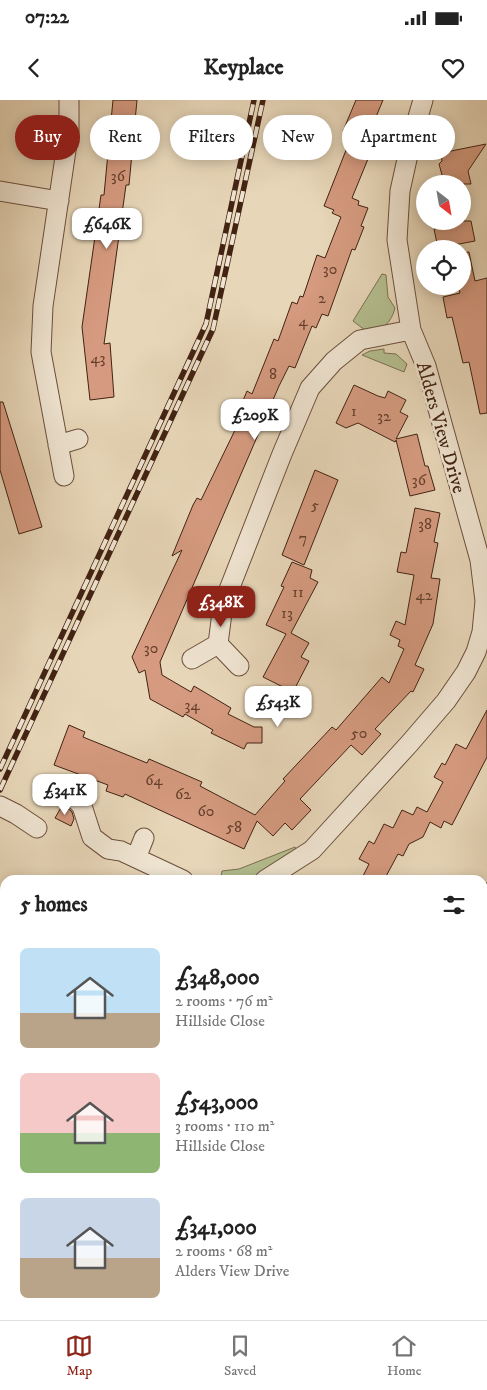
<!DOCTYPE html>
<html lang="en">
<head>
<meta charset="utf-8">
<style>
	:root { --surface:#fff; --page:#f6f6f6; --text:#222; --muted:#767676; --line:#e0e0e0; --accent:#8f2418 }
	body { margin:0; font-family:"IM FELL DW Pica",serif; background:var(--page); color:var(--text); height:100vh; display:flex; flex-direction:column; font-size:19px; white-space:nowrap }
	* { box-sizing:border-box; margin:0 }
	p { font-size:16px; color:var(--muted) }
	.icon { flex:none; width:28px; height:28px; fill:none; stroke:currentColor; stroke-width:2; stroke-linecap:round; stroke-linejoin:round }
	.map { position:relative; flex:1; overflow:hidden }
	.drawer { position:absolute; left:0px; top:775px; width:488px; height:445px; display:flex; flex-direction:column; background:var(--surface); border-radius:15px 15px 0 0; box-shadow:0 2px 12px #0003 }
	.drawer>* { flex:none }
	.banner { position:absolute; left:15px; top:15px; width:458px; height:45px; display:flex; gap:10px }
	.needle { width:32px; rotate:149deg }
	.buttons { position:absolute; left:416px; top:75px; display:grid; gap:10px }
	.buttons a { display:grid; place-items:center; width:55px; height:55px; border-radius:50%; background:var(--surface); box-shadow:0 2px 12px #0003; font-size:25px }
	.price { position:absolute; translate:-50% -42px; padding:0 11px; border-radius:10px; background:#fff; color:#222; font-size:16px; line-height:32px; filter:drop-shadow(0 1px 2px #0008) }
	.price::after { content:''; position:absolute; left:50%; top:30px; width:15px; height:11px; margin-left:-8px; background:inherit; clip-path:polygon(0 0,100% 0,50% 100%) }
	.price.current { background:var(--accent); color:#fff }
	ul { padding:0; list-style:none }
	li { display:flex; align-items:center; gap:15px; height:125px; padding:0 20px }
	li span { display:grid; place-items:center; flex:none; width:140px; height:100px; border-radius:8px; color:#555 }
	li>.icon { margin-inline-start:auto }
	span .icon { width:60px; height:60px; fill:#fffc; stroke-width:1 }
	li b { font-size:21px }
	h2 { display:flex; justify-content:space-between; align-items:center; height:60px; padding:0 20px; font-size:21px }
	.tag { padding:0 18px; border-radius:22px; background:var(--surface); box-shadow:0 2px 12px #0003; font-size:18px; line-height:45px }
	.tag.current { background:var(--accent); color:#fff }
	.status { display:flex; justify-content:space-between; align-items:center; height:35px; padding:0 25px; background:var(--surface); direction:ltr }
	.status svg { height:14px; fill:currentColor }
	header { display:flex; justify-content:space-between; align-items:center; height:65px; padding:0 20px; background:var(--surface); font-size:22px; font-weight:700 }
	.dock { display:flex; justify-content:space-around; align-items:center; height:70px; border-top:1px solid var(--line); background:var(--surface); font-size:14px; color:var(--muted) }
	.dock a { display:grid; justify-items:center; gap:2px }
	.dock .current { color:var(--accent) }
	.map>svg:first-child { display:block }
	.green { fill:#b4be8f; stroke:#7b7050 }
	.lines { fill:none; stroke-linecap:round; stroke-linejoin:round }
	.stream { stroke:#777b76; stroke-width:5.5 }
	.building { fill:#d59a7f; stroke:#422212 }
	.minor-casing { stroke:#6b4f3c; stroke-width:21 }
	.minor { stroke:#efe4d1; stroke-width:19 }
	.rail-casing { stroke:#422212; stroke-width:5.5 }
	.rail { stroke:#efe4d1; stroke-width:4; stroke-dasharray:11; stroke-linecap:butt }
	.labels { text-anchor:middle; stroke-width:5; stroke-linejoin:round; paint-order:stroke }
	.number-label { font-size:16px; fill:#67402d }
	.street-label { font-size:19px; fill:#422212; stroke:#efe4d1 }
</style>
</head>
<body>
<div class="status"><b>07:22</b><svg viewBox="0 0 49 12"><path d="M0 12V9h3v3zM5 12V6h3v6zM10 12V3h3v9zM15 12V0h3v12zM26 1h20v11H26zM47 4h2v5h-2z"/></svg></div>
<header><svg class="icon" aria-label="back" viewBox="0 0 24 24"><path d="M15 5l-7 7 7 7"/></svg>Keyplace<svg class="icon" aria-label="heart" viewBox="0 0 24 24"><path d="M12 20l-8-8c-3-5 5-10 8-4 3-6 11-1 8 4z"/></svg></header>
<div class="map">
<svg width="487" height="1220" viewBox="0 0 487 1220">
	<rect width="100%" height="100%" fill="#e7d6b8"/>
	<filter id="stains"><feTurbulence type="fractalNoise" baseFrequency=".004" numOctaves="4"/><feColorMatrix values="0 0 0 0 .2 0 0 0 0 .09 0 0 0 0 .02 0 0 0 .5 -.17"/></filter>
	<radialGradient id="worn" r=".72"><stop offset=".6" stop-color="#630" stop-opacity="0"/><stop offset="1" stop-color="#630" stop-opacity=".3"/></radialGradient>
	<!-- green -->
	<path class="green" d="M382,174L386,175L388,197L395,208C391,223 384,228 370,234L353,221Z
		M384,249V253L396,254L407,264L404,272L362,255L370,251Z
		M295,747L298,752C265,774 262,778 221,778L222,771L239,769Z
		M487,782V1220H0V902L5,910V1215H482V788Z"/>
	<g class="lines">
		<!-- stream -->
		<path class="stream" d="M174,1215L182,1220"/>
	</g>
	<!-- building -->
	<path class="building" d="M113,0H137L129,85H126L104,244L110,243L114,297L90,300L82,227L101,95H104Z
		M356,0H383L371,29L379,32L352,98L359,101L358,105L368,108L361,126L364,127L355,150L352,149L328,216L322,214L316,228L312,226L295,268L289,266L279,286L160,562L162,575L191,592L194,586L231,608L228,614L254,627H262V643H247L244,649L211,633L213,630L185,614L183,617L150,599L145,570L139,573L132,557L182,450L172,456L193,405L197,398L201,400L237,326L233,324L247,291L252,294L274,239L278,241L292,202L297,204L300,196L303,197L317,155L325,158L341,117L332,113L334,110L324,106L352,35L343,31Z
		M486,44L468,71L471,84H452L451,78L442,75L439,64L442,61L441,53Z
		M452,121H471L475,141L438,148L434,129L453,125Z
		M469,152L475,181L487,178V313L480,314L469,262L463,263L452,217L447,218L443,197L460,193L458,186H462V153Z
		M354,285L378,296L385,298L388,291L406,300L400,312L408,316L396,339L417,334L425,366H428L435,390L410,396L396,340L395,342L358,323L346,328L336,323Z
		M0,302H3L42,427L19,434L0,370Z
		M315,370L338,380L304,465L282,455Z
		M415,408L440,413L434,442L438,443L431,478L440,479L433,524L415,565L424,569L413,592L411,591L375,629L381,634L362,655L351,645L300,699L311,710L292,730L285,723L273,736L257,721L244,749L125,694L123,697L106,691L108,685L54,665L69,625L85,632L83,637L147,663L149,659L202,682L200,686L255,715L285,681L283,679L332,627L336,630L382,577L389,583L404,549L398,546L400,540L390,535L396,521L405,525L414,475L397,472L401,452L406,453Z
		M292,462L312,470L310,478L318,482L291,533L309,543L301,557L309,561L293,592L263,577L286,534L266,525L284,487L281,486Z
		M487,610V657L452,725L444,721L441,728L430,722L423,737L409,744L403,756L398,754L384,780H361L369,764L359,759L369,741L374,744L384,724L393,728L402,710L413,715L417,707L427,712L443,682L434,677L442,663L445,665L456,644L466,649Z
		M63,704L72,712L74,719L71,726L55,718Z"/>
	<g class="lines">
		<defs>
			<path id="minor" d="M0,91L59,101
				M58,345L78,339
				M64,376L41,252L43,206L69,30V0
				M218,544L223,505L282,354L310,288L334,261L360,240L411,230
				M192,559L218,544L239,566
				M63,687L82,706L92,737L108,749L121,751L183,780
				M0,706L16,714L37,728
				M136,758L144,738
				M265,780L312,750L409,644L446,601L466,572L476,552L482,532L485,501L480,460L426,266L411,230L397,140L400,91L411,41L423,0"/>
		</defs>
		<!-- minor casing -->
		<use href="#minor" class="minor-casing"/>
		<!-- minor -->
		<use href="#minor" class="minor"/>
		<defs>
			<path id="rail" d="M0,669L206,224L254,0
				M0,690L213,229L263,0"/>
		</defs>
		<!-- rail casing -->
		<use href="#rail" class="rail-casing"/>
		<!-- rail -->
		<use href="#rail" class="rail"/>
	</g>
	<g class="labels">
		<!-- number labels -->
		<g class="number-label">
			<text x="118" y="81">36</text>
			<text x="330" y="174">30</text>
			<text x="322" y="203">2</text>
			<text x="303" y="226">4</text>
			<text x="98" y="263">43</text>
			<text x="273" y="279">8</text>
			<text x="354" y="316">1</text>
			<text x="384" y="321">32</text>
			<text x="419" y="385">36</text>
			<text x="315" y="410">5</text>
			<text x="425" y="429">38</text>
			<text x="303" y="443">7</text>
			<text x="298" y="497">11</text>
			<text x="424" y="500">42</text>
			<text x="287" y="518">13</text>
			<text x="151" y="553">30</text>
			<text x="192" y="610">34</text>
			<text x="359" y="638">50</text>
			<text x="154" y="685">64</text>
			<text x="183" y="699">62</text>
			<text x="206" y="716">60</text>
			<text x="234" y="732">58</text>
		</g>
		<!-- street labels -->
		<g class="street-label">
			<text transform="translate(442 327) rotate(74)" y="7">Alders View Drive</text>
		</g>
	</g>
	<rect width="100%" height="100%" filter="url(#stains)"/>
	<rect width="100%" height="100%" fill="url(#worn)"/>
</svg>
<div class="buttons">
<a><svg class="needle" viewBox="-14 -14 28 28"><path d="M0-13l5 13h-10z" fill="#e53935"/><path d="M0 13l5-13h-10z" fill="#767676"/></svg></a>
<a><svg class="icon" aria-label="locate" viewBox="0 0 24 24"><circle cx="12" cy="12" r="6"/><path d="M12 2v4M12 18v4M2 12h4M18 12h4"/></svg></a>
</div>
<b class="price" style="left:107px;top:150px">£646K</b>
<b class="price" style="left:255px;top:341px">£209K</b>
<b class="price current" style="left:221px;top:528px">£348K</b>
<b class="price" style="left:278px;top:628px">£543K</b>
<b class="price" style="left:65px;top:716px">£341K</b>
<div class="banner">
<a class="tag current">Buy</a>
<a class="tag">Rent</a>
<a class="tag">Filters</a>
<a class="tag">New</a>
<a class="tag">Apartment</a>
</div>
<section class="drawer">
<h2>5 homes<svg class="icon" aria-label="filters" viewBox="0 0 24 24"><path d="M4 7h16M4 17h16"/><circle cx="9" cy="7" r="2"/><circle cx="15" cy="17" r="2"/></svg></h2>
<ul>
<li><span style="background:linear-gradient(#bfe0f5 65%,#b9a48a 0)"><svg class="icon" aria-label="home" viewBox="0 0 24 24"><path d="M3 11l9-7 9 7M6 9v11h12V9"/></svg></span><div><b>£348,000</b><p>2 rooms · 76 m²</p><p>Hillside Close</p></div></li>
<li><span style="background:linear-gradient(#f6c9c9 60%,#8fb573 0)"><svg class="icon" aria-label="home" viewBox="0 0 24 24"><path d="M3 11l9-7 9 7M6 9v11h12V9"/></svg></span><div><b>£543,000</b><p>3 rooms · 110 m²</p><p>Hillside Close</p></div></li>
<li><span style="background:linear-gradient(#c9d6e8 60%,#b9a48a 0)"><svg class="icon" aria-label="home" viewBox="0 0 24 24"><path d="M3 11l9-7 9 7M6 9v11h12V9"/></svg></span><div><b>£341,000</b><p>2 rooms · 68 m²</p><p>Alders View Drive</p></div></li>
</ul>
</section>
</div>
<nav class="dock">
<a class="current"><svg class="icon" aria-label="map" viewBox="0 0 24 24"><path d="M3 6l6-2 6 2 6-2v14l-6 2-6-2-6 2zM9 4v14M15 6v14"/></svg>Map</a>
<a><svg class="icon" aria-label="saved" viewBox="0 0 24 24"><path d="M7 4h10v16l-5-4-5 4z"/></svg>Saved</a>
<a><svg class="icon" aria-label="home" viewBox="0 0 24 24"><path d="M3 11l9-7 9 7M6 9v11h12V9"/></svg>Home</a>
</nav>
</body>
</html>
